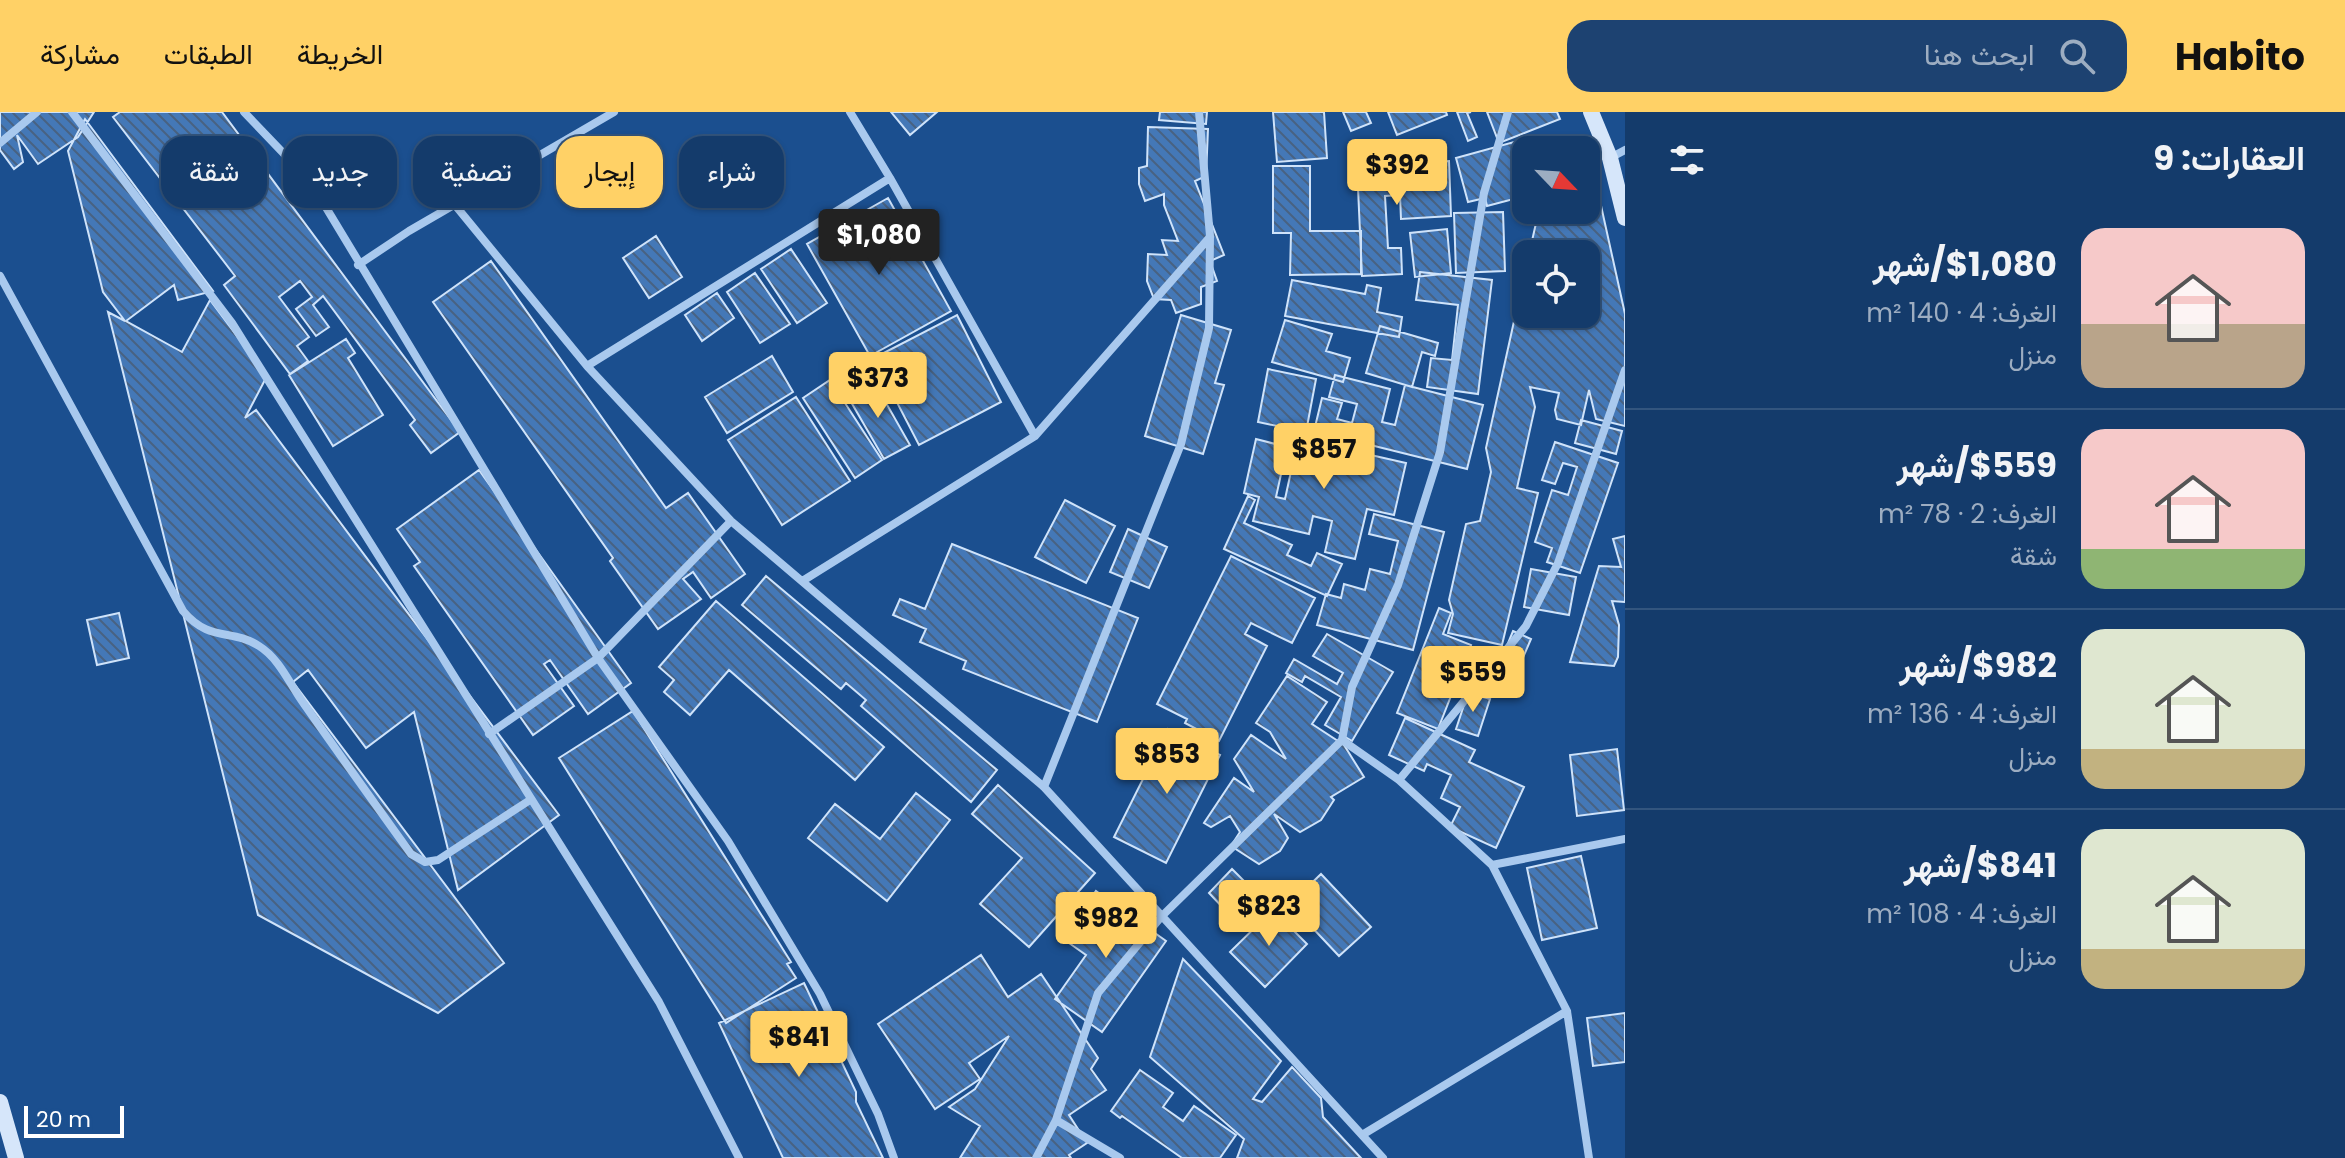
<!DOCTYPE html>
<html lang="ar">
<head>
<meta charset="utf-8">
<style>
	:root { --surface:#143b6b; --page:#1d4271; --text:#f1f3f6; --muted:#9dadc1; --line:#33557e; --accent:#ffd166 }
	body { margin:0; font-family:Poppins,Vazirmatn,sans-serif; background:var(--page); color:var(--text); direction:rtl; height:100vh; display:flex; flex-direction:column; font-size:30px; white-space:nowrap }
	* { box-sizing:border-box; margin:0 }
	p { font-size:26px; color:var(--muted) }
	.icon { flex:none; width:44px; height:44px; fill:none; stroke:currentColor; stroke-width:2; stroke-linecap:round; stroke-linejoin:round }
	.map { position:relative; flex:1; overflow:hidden; direction:ltr }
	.details { display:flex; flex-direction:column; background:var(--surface); width:720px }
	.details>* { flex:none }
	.top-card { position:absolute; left:24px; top:24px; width:760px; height:72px; direction:rtl; display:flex; gap:16px }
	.needle { width:52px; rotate:115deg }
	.tools { position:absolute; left:1512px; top:24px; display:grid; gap:16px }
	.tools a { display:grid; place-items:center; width:88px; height:88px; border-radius:16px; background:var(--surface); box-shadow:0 2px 6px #0004,0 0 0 2px var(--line); font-size:40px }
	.scale { position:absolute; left:24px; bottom:20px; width:100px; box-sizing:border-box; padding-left:8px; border:4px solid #fff; border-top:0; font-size:22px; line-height:28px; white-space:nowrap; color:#fff; -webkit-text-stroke:6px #1b4f8f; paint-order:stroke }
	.price { position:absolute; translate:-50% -68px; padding:0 18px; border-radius:8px; background:var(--accent); color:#111; font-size:26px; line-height:52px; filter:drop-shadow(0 2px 4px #0008) }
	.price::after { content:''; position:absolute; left:50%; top:48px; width:24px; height:18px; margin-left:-12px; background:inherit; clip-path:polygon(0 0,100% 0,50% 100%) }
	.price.current { background:#222; color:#fff }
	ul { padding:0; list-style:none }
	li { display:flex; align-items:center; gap:24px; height:200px; padding:0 40px }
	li+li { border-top:2px solid var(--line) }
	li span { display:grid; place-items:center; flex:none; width:224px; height:160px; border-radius:24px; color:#555 }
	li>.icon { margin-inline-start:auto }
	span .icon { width:96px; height:96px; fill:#fffc; stroke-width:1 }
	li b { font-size:34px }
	h2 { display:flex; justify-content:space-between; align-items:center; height:96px; padding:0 40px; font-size:34px }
	.tag { padding:0 28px; border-radius:24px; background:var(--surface); box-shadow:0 2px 6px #0004,0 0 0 2px var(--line); font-size:28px; line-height:72px }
	.tag.current { background:var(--accent); color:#111 }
	header { display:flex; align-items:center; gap:48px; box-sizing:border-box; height:112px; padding:0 40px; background:var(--accent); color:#111 }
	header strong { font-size:38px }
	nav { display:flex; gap:44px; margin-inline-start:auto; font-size:28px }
	.search { width:560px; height:72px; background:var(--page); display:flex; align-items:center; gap:20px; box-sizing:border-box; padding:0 28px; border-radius:24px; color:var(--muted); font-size:30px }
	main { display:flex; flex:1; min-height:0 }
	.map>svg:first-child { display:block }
	.building { fill:url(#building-back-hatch); stroke:#cfe3fa; stroke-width:2 }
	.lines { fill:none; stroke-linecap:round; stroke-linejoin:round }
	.street { stroke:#a9c9ee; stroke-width:8 }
	.secondary { stroke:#d6e6fa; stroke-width:16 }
</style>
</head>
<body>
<header>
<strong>Habito</strong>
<div class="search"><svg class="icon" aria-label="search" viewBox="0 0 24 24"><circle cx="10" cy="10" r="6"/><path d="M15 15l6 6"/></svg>ابحث هنا</div>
<nav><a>الخريطة</a><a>الطبقات</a><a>مشاركة</a></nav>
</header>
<main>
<section class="details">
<h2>العقارات: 9<svg class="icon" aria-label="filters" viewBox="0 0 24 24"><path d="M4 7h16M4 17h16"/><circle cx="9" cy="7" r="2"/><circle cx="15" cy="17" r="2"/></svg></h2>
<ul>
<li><span style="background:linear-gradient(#f6c9c9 60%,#b9a48a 0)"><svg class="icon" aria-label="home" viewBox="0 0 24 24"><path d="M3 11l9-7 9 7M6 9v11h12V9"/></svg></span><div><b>$1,080/شهر</b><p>الغرف: 4 · 140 m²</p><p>منزل</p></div></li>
<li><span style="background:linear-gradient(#f6c9c9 75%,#8fb573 0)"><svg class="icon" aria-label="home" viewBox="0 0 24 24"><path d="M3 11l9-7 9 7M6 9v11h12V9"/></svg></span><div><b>$559/شهر</b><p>الغرف: 2 · 78 m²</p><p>شقة</p></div></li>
<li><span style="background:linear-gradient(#dfe7d0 75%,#c2b280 0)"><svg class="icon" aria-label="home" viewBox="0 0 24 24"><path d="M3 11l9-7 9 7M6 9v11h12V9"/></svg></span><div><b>$982/شهر</b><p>الغرف: 4 · 136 m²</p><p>منزل</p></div></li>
<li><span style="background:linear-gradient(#dfe7d0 75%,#c2b280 0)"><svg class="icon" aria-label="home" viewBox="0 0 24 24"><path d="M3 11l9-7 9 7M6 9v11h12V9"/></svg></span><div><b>$841/شهر</b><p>الغرف: 4 · 108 m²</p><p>منزل</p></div></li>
</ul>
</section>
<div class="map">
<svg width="1625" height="1046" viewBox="0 0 1625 1046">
	<defs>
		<pattern id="building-back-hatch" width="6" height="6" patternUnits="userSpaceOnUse" patternTransform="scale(2)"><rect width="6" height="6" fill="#4478b7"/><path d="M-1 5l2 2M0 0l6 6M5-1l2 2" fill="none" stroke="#486282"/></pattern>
	</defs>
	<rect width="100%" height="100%" fill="#1b4f8f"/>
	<!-- building -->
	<path class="building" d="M0,0H94L78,25L38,52L17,23L23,50L14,57L0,38Z
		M120,0H222L460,320L431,341L410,313L415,308L323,184L313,193L329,215L316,224L296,197L312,185L300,169L279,185L309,225L297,234L308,249L290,262L224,173L235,164L113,5Z
		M891,0H937L910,23Z
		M1160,0H1207L1206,12L1159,8Z
		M1273,0H1324L1327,46L1277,50Z
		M1343,0H1366L1371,11L1351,19Z
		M1388,0H1446L1447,3L1397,23Z
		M1457,0H1471L1467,1L1477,25L1468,29Z
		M1487,0H1557L1560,7L1499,31Z
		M85,7L213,179L178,188L174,173L126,209L182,240L210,188L267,264L245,306L256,298L559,703L458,778L414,600L366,636L308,558L293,570L504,851L438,901L258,803L108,200L125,209L103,180L68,39Z
		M1148,15L1208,17L1206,64L1195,69L1224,143L1210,149L1217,169L1201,175V192L1176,201L1171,188L1154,187L1147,169L1148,142L1167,143L1162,128L1178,129L1164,93V82L1145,89L1139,72V56L1147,54Z
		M1529,26L1532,38H1526V53L1517,55L1525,84L1487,94L1485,86L1468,90L1456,46Z
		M1449,49L1451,104L1401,107L1400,83L1385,84L1388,136H1401L1402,162L1362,164L1357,54Z
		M1273,54H1310V119H1361V162L1290,163L1291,121H1273Z
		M1586,67L1596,71L1625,202V314L1596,307L1589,278L1581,313L1557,307L1555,298L1559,281L1530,275L1535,295L1517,376L1538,381L1502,533L1448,521L1453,502L1449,488L1466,412L1480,409L1491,360L1486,336L1526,155V202H1586V142H1529L1539,98H1586Z
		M888,86L951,199L870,244L807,132Z
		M1503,100L1505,159L1456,161L1454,101Z
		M1447,117L1451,161L1415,165L1410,121Z
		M656,124L682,165L649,186L623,146Z
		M791,137L827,191L797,211L761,157Z
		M491,149L666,396L688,381L745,462L711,486L693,460L683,467L701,487L658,517L610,449L613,446L433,190Z
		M1420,160L1492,168L1478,282L1427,275L1431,246L1452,248L1458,193L1416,188Z
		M755,161L790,212L760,231L727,180Z
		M1292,168L1365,182L1367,173L1381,176L1377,200L1402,205L1399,225L1285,204Z
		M717,181L734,206L702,229L685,203Z
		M957,203L1001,290L919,333L874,246Z
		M1181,203L1231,218L1215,271L1224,273L1203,342L1145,324Z
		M1285,208L1332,222L1326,239L1350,246L1343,270L1272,250Z
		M1380,214L1438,231L1435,244L1422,240L1412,275L1366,261Z
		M346,227L355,241L348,246L383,303L333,334L289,263Z
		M772,244L793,280L727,321L705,285Z
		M1268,257L1316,267L1306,320L1258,310Z
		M1335,263L1390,277L1382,310L1395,313L1405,273L1483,293L1467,357L1314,319L1322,286L1342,291L1337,307L1352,311L1357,292L1329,285Z
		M830,268L882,348L855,366L803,286Z
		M873,268L910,333L884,347L847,283Z
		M796,285L850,369L782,413L728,328Z
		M1581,308L1622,319L1616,342L1575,331Z
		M1256,327L1287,335L1276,385L1285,387L1297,332L1352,344L1353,339L1406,351L1394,403L1367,397L1355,447L1325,440L1332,409L1313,404L1309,422L1253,409L1259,385L1244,381Z
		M1555,330L1618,351L1580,461L1547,450L1552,436L1535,430L1552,378L1568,383L1577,355L1563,351L1555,372L1542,368Z
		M479,358L631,571L588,602L550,548L544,552L574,594L533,623L414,454L420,450L397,417Z
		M1248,384L1255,388L1244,411L1292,433L1287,443L1311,454L1317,441L1342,452L1327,484L1224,437Z
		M1065,388L1115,414L1086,471L1035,445Z
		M1374,402L1444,420L1413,538L1317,513L1326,482L1341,486L1344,472L1365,478L1370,457L1390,462L1398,429L1369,422Z
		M1128,417L1167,435L1149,476L1110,460Z
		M1625,424V490L1612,489L1619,513L1618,545L1614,554L1570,550L1599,454L1621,455L1613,427Z
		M952,432L1138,506L1097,610L963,557L966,549L920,530L926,517L893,503L900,487L925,497Z
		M1231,444L1315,486L1292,531L1251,511L1245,522L1267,534L1219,629L1185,611L1187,607L1157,592Z
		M1531,457L1576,465L1569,503L1524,495Z
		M766,464L997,658L971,690L861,594L866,588L846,571L841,577L742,493Z
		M716,489L884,635L855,668L729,558L690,603L664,580L674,568L659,555Z
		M1439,496L1451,501L1443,522L1471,533L1438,617L1397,601Z
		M119,501L129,546L97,553L87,508Z
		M1513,519L1531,527L1522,548L1504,541Z
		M1327,522L1393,560L1352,629L1325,613L1341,585L1305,564L1302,570L1286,561L1294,547L1337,572L1343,561L1313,544Z
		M1491,538L1509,547L1492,581L1474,572Z
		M1287,564L1327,590L1312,612L1344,633L1364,665L1331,685L1334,688L1321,708L1300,720L1274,702L1288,726L1280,739L1259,752L1231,734L1240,720L1230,704L1211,715L1204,711L1234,666L1254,680L1234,647L1251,623L1286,647L1270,620L1256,611Z
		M1468,581L1490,587L1478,624L1456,617Z
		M633,599L791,850L787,852L796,866L726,911L559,646Z
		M1405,606L1475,638L1469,650L1524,675L1496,736L1450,715L1460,695L1441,686L1451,663L1427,652L1424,659L1389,643Z
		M1168,617L1220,643L1166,751L1114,725Z
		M1617,637L1624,698L1577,704L1570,643Z
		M998,673L1095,761L1029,835L980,792L1022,746L972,702Z
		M916,681L950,708L887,789L808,726L835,692L880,727Z
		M1581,744L1597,816L1542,828L1527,756Z
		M1232,757L1251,776L1227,800L1209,781Z
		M1321,762L1371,815L1339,844L1290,792Z
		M1096,779L1166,829L1102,920L1055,887L1086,843L1062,826Z
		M1273,798L1307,832L1265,875L1230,840Z
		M981,843L1008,885L1041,862L1098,946L1091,957L1106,978L1069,1003L1087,1031L1069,1043L1071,1046H960L980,1014L949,995L975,977L1009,924L969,951L980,967L935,997L878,912Z
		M1183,847L1281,949L1253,987L1262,990L1292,955L1321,986L1323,1005L1361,1046H1237L1244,1027L1150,945Z
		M804,871L856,980V990L883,1046H783L719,911Z
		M1625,901V950L1593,954L1587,906Z
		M1140,958L1173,981L1163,995L1183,1009L1194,994L1236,1023L1220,1046H1182L1122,1004L1120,1006L1111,999Z"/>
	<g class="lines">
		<!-- street -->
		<path class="street" d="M72,0L232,211L659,890L739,1046
			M244,0L310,69L598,546L728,729L820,882L878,1002L894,1046
			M850,0L890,66L1035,324
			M1508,0L1484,81L1440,340L1398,473L1352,575L1342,628L1399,668L1492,753L1567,899L1589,1046
			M0,31L37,0
			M1610,46L1625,38
			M455,93L587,254L731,409L1044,675L1383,1046
			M358,153L409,119L614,0
			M0,164L183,499C210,531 231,516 259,534C280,547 290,573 304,592C339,642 375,692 411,742L425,750L438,748L530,688
			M587,254L890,66
			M804,468L1035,324L1210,125
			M489,622L598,546L731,409
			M1399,668L1526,514L1558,451L1625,258
			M1044,675L1181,332L1209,216L1210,124L1199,0
			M1492,753L1625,727
			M1056,1008L1120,1046
			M1362,1023L1567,899
			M1036,1046L1056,1008L1098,881L1161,805L1342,628"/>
		<!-- secondary -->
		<path class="secondary" d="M1591,0L1610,46L1625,106
			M0,990L16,1046"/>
	</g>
</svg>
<div class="tools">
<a><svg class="needle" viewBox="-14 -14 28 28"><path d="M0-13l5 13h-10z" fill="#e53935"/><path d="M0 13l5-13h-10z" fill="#9dadc1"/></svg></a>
<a><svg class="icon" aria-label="locate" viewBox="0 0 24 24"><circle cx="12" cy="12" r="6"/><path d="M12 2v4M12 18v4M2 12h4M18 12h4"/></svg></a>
</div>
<div class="scale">20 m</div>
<b class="price" style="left:1397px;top:95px">$392</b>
<b class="price current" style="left:879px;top:165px">$1,080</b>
<b class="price" style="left:878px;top:308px">$373</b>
<b class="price" style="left:1324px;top:379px">$857</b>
<b class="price" style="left:1473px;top:602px">$559</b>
<b class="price" style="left:1167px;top:684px">$853</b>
<b class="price" style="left:1269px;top:836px">$823</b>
<b class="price" style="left:1106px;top:848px">$982</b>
<b class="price" style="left:799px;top:967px">$841</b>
<div class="top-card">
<a class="tag">شراء</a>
<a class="tag current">إيجار</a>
<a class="tag">تصفية</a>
<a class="tag">جديد</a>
<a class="tag">شقة</a>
</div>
</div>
</main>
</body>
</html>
